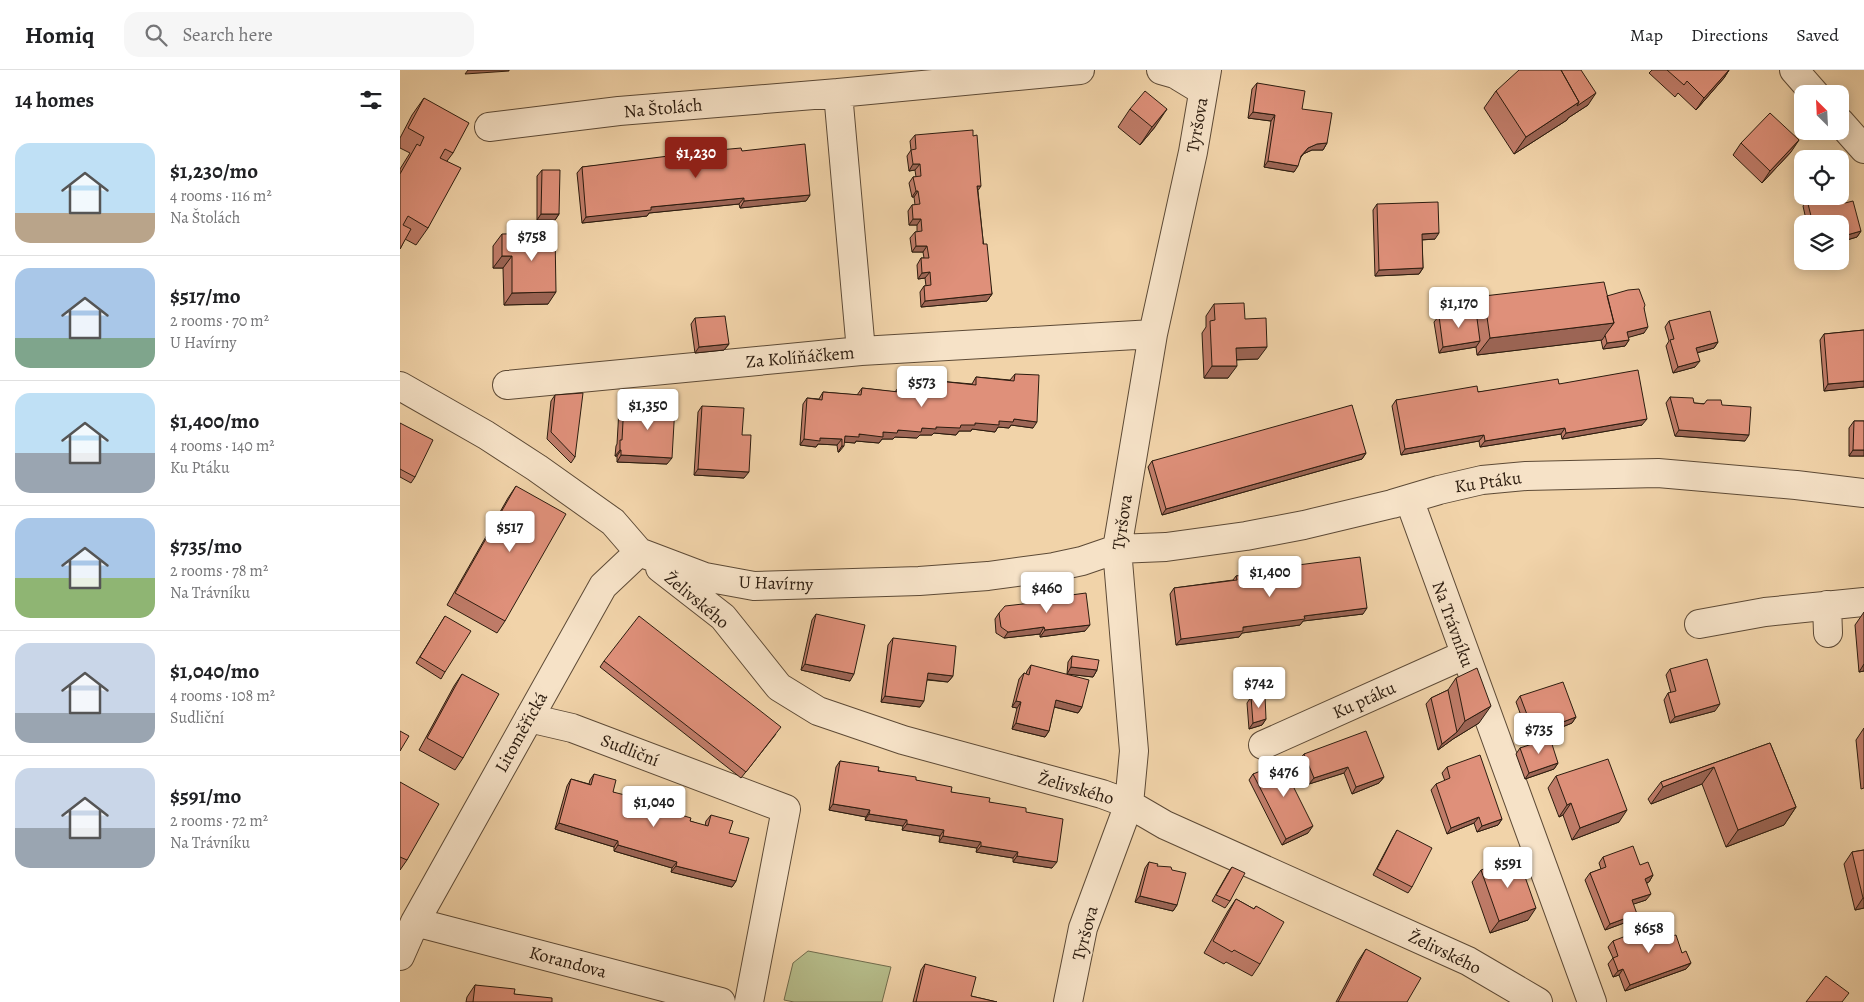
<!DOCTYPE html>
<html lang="en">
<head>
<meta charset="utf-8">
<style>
	:root { --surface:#fff; --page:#f6f6f6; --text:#202124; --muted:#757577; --line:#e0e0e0; --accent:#8f2418 }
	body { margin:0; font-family:Alegreya,serif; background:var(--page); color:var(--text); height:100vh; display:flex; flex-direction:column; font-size:19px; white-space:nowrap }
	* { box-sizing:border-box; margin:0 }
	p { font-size:16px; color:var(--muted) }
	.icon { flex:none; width:28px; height:28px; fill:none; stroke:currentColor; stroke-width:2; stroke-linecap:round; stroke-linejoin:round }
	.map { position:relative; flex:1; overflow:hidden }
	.drawer { display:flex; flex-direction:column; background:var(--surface); width:400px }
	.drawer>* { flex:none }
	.needle { width:32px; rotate:336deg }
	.fabs { position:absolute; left:1394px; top:15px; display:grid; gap:10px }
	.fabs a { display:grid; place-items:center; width:55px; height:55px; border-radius:10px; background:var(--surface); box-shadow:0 2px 12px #0003; font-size:25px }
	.price { position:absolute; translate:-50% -42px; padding:0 11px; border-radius:5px; background:#fff; color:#222; font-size:16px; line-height:32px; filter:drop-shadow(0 1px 2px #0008) }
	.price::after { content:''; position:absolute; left:50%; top:30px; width:15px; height:11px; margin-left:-8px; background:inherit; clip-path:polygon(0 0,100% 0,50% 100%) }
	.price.selected { background:var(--accent); color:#fff }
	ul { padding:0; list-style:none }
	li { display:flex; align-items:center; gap:15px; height:125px; padding:0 15px }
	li+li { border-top:1px solid var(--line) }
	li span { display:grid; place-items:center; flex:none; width:140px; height:100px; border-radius:15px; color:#555 }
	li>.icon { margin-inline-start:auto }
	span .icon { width:60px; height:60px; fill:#fffc; stroke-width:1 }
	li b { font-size:21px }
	h2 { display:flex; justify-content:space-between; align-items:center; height:60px; padding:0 15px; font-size:21px }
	header { display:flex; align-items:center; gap:30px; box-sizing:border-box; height:70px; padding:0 25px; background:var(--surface); border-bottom:1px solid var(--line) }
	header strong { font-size:24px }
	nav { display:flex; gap:28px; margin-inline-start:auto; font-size:18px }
	.search { width:350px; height:45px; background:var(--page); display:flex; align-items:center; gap:12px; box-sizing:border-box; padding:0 18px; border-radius:15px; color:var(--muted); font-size:19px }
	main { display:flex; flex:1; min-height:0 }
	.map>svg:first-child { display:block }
	.green { fill:#b6bd8b; stroke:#716c4d }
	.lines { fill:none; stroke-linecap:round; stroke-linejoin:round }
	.minor-casing { stroke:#5d4a36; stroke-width:30 }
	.minor { stroke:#f6e2c7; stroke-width:28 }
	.wall { fill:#c07c69; stroke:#2c1c0f }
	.shaded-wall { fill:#9c6555; stroke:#2c1c0f }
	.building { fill:#df907a; stroke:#2c1c0f }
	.labels { text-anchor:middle; stroke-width:4; stroke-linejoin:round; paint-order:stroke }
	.street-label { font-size:18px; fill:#2c1c0f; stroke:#f6e2c7 }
</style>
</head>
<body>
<header>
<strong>Homiq</strong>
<div class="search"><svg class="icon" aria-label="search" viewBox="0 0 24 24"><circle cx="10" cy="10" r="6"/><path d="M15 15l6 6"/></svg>Search here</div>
<nav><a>Map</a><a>Directions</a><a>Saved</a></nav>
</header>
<main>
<section class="drawer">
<h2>14 homes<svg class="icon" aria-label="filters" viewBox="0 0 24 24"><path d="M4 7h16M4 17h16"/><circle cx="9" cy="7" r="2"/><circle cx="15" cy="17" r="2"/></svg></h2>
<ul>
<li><span style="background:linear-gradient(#bfe0f5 70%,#b9a48a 0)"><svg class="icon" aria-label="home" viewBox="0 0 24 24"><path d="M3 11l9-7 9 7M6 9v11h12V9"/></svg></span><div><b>$1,230/mo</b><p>4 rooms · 116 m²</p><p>Na Štolách</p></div></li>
<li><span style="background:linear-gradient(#a9c7e8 70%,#7fa58c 0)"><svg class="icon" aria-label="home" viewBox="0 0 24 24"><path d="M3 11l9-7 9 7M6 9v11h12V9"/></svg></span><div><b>$517/mo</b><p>2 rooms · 70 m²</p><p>U Havírny</p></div></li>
<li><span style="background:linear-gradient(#bfe0f5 60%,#9aa5b1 0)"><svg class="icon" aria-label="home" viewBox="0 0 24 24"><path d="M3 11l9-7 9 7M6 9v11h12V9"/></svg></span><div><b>$1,400/mo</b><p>4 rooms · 140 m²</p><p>Ku Ptáku</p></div></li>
<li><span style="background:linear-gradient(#a9c7e8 60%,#8fb573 0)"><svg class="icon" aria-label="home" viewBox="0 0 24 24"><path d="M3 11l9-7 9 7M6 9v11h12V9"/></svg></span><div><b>$735/mo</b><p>2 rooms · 78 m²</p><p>Na Trávníku</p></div></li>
<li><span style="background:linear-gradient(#c9d6e8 70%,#9aa5b1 0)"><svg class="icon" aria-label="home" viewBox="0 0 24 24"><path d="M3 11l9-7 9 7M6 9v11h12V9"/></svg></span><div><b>$1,040/mo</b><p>4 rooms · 108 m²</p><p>Sudliční</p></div></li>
<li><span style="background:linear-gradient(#c9d6e8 60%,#9aa5b1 0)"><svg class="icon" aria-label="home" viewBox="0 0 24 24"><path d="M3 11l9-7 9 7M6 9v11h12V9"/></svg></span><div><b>$591/mo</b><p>2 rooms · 72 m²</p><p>Na Trávníku</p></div></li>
</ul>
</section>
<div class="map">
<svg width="1464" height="932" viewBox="0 0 1464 932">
	<rect width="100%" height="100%" fill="#f1d3a9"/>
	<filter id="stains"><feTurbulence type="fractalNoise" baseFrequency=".004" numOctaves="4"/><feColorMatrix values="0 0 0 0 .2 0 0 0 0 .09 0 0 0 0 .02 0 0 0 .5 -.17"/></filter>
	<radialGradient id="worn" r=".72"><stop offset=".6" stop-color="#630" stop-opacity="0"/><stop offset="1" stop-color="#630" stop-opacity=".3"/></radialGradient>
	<!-- green -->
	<path class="green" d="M408,881L491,897L482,932H394L384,930L393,893Z"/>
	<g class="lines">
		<defs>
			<path id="minor" d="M761,0L775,4L803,21
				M1394,0L1415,24
				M438,23L461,281
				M1440,52L1464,79
				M89,57L219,41L438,23L680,0
				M107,315L461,281L753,264
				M0,316L86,365L137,398L213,452L239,482L305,507L354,516L519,511L588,506L654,497L682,491L717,479L766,477L846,466L904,455L992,434L1039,420L1082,410L1126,406L1258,403L1396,415L1464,423
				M1009,429L1192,932
				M260,498L323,547L379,617L418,641L503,670L702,724L729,734L765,755L1068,891L1138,932
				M1427,535L1428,563
				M1299,554L1365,542L1464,532
				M129,648L172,658L386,739L349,932
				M863,675L1064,585
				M15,852L321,932
				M0,886L15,852L203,516L239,482
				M668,932L683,858L729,734L734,681L717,479L753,264L793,82L807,0"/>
		</defs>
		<!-- minor casing -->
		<use href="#minor" class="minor-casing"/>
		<!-- minor -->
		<use href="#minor" class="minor"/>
	</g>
	<!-- wall -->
	<path class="wall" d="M1252,0H1329L1324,8L1296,40L1278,23L1275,27L1249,3Z
		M857,13L902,39L927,73L923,80H912L903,84L901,87L894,102L864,97L871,51L848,48L852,19Z
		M1096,21L1188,35L1168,48L1167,50L1114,84L1084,38Z
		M24,28L53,83L47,91L28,158L16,175L5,169L0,179V99L10,83L0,78V68L12,45Z
		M730,39L755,57L740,75L718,57Z
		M515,65L578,121L583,170L592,224L587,231L521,237L520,222L524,216H526L525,208L518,209L517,195L521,188H524L523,182H512L510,168L515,162H517V155H509L508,141L512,135H515L514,127H512L509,113L513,107H516L515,100L509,101L507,86L511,80L510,71Z
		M1341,73L1391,82L1362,113L1333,85Z
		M342,81L410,125L406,131L340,138L339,134L249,143L247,146L182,153L177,103L182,97Z
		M142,100L159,144L155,150H137V106Z
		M1407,130L1461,161L1457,167L1440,172V154H1407L1403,136Z
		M977,134L1035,169L1022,170L1023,198L1019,204L975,206L973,140Z
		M102,164L148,234L104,235L103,198H93V176Z
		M1084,226H1207L1244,238V263L1228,267L1229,270L1225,276L1203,279L1201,270L1077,285L1076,277L1039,283L1034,252L1039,246L1074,241Z
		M814,234L845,249L858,289L836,290L828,308H804L802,263L806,257V246Z
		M295,248L329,274L324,280L295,283L291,254Z
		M1269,251L1318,272L1314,278L1297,283L1295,297L1273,303L1266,276L1269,271L1265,257Z
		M1464,260V317L1424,321L1420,270L1424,264Z
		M615,304L633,358L611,355L609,358L598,357L595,362L572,359L571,361H559L556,365L534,363L532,365H520L517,368L495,367L493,369H482L479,373L456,371L455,373L444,372L439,382H438L437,375L418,374L416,377L400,375L403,334L407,328L419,329L423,322L457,325L462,318L495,322L500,315L534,318L538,311L572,314L576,307L610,310Z
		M1159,314L1242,355L1162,369L1161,364L1080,377L1079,371L1001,385L992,336L996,330Z
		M155,325L175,387L171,393L147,369L151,331Z
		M1270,327L1294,333L1322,335L1345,371L1275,366L1266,333Z
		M224,333L267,394L217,392V386H215L216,376L217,374L219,339Z
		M302,336L342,365L344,408L294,405L298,342Z
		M1454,351H1464V386H1449V358Z
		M0,353L15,407L11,413L0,407Z
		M966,383L962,389L762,445L748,397L752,391Z
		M116,416L105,551L97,563L47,535L108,428Z
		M898,495L963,544L903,551L900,555L842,563L839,567L776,575L770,524L774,518L833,510L836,506L895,499Z
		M641,529L685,561L640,567V564L604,568L596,563L595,549L599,543L639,532Z
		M1464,542V601L1459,602L1455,555Z
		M416,544L450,611L401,600L412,550Z
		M45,546V602L41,609L16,593Z
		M493,568L553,606L548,612L527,610L520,637L481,632L488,575Z
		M672,586L697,600L693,607L667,604L668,592Z
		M204,591L376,664L341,708L200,597Z
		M631,595L682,637L678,643L654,637L649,661L645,667L612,659L617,638L612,637L619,609L624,603L626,604L627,601Z
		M1270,599L1315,641L1270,653L1264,630L1268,623H1271L1266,605Z
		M62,604L63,688L55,700L19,680L54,616Z
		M1056,608L1079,653L1053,669L1038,680L1026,634L1031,628L1048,620Z
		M1120,626L1176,647L1172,653L1130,670L1116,632Z
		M851,627L866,649L862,655L849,659L847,633Z
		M1464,658V718L1461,719L1456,670Z
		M1370,673L1396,737L1384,755L1326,777L1302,714L1251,734L1248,729L1261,712Z
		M1120,678L1158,693L1154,699L1125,709L1116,684Z
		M904,684L984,707L979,713L952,724L944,703L909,714L899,690Z
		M440,691L516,710L551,722L626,742L652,798L613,792V788L576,782L577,778L539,772L540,766L502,760L503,756L465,750L466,747L429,740L436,697Z
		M1047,697L1102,749L1098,755L1077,762L1074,753L1047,764L1031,720L1036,714L1045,711L1042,703Z
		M194,704L213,722L232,731L247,735L248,730L253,724L271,742L290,751L305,756L306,751L311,745L329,763L336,811L332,817L271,802L272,798L214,781V777L155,759L167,716L171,709L189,714L190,710Z
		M853,704L892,713V714L908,763L882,775L849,710Z
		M1156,706L1219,752L1172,770L1163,745L1159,747L1148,718Z
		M0,712L7,790L0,800Z
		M997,760L1012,817L1008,823L973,805L993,767Z
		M1464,780V838L1455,840L1444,794L1452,782Z
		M1203,787L1240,795L1253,805L1249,812H1247L1246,830L1233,834L1232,850L1205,860L1185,810L1190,803L1201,799L1199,793Z
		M749,792L757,796L777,835L773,841L735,832L745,798Z
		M832,797L830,831L825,838L812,831L828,803Z
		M1081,800L1128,850L1090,863L1072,812Z
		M836,829L854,839L856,836L860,894L852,906L826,892L824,894L804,883L828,841Z
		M1268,867L1291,893L1286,899L1225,921L1219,905L1213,907L1208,894L1213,888L1208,877L1213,871Z
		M966,879L1007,932H936L958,891Z
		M525,894L571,926L597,932H513L521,900Z
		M75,915L114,924L152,932H66L67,927Z"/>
	<!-- shaded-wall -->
	<path class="shaded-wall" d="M68,0H109V1L65,4Z
		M1329,0L1324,8L1296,40L1304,28Z
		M1196,23L1188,35L1168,48L1167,50L1114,84L1126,67L1179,32Z
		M767,39L755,57L740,75L752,57Z
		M853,42L875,45L871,51L848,48Z
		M1399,70L1391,82L1362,113L1370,101Z
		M927,73L923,80H912L903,84L897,92L908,78L917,74Z
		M868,91L898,96L894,102L864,97Z
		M513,94H520L515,100L509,101Z
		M577,116H581L577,122Z
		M516,121H518L514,127H512Z
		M410,125L406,131L340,138L344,131Z
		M344,128L339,134L249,143L247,146L182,153L186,147L251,137Z
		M141,144H159L155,150H137Z
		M513,149H521L517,155H509Z
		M1461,161L1457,167L1440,172V167Z
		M1039,163L1035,169L1018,170L1022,164Z
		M516,176H527L523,182H512Z
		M102,186H112L103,198H93Z
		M1023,198L1019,204L975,206L979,200Z
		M530,202L525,208L518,209L522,203Z
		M156,222L148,234L104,235L112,223Z
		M592,224L587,231L521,237L525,231Z
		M1214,253L1202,270L1077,285L1090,268Z
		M1248,257L1244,263L1223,269L1227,262Z
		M1229,270L1225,276L1203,279L1207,273Z
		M1080,271L1076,277L1039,283L1043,277Z
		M1318,272L1314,278L1292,284L1296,278Z
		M329,274L324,280L295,283L299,277Z
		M867,277L858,289L827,290L836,278Z
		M1300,291L1295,297L1273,303L1278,297Z
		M812,296H837L828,308H804Z
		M1464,311V317L1424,321L1428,314Z
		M614,349L637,352L633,358L611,355L609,358L598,357L595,362L572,359L571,361H559L556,365L534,363L532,365H520L517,368L495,367L493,369H482L479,373L456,371L455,373L442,372L445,366Z
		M1247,349L1242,355L1162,369L1166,363Z
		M1165,358L1161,364L1080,377L1085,371Z
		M1279,360L1349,365L1345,371L1275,366Z
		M1084,365L1079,371L1001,385L1005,379Z
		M420,368L442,369L437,375L418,374L416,377L400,375L404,369Z
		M442,376H444L439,382H438Z
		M220,380H221L217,386H215Z
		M1453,380H1464V386H1449Z
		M966,383L962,389L762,445L766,439Z
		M221,385L272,388L267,394L217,392Z
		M298,399L349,402L344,408L294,405Z
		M967,538L963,544L903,551L900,555L842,563L839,567L776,575L781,569L904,546Z
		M690,555L685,561L640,567L645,560Z
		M644,557L640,564L604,568L608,562Z
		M405,594L454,604L450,611L401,600Z
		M1464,594V601L1459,602Z
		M671,597L697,600L693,607L667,604Z
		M528,603L553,606L548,612L524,609Z
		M485,626L524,631L520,637L481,632Z
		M656,630L682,637L678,643L651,636Z
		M616,631L621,632L617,638L612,637Z
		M1320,634L1315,641L1270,653L1275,647Z
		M1091,636L1079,653L1053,669L1038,680L1042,674L1057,662L1065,651Z
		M1176,647L1172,653L1130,670L1134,663Z
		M866,649L862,655L849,659L853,653Z
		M616,653L649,661L645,667L612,659Z
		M1158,693L1154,699L1125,709L1129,703Z
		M948,697L944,703L909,714L914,708Z
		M1314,697L1302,714L1251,734L1263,717Z
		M897,707L892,713L886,717L890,710Z
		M984,707L979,713L952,724L956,717Z
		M1171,733L1163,745L1159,747L1167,735Z
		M433,734L470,740L466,747L429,740Z
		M1396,737L1384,755L1326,777L1338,760Z
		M1227,740L1219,752L1172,770L1180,758Z
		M469,744L507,750L503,756L465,750Z
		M1079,747L1074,753L1047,764L1051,758Z
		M1102,749L1098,755L1077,762L1082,756Z
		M159,753L218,771L214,777L155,759Z
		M507,754L544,760L540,766L502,760Z
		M913,756L908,763L882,775L886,769Z
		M543,766L581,772L577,778L539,772Z
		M218,775L277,792L272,798L214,781Z
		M581,776L618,782L613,788L576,782Z
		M617,786L657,792L652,798L613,792Z
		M276,796L336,811L332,817L271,802Z
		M1253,805L1249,812L1241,815L1245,809Z
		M1251,824L1246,830L1228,836L1232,830Z
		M740,826L777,835L773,841L735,832Z
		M1463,828H1464V838L1455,840Z
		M1136,838L1128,850L1090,863L1099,851Z
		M1237,844L1232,850L1205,860L1210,854Z
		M1291,893L1286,899L1225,921L1230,915Z
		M1223,899L1219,905L1213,907L1218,901Z"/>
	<!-- building -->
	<path class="building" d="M1119,0H1161L1179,32L1126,67L1096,21Z
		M1161,0H1181L1196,23L1177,36L1179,32Z
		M1267,0H1329L1304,28L1287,11L1284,15Z
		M857,13L905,21L902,39L932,43L927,73L917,74L908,78L901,86L898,96L868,91L875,45L853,42Z
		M745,21L767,39L752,57L730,39Z
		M24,28L69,53L53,83L45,79L40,88L61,98L28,158L8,146L3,155L11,159L0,179V104L17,74L20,76L24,67L8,58Z
		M1370,43L1399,70L1370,101L1341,73Z
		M573,60V66L577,65L581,116H577L583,170V174H587L592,224L525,231L524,216L531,215L530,202L522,203L521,188H529L527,176H516L515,162L522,161L521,149H513L512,135L520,134L518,121H516L513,107L521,106L520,94H513L511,80L516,79L515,65Z
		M405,74L410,125L344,131V128L251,137V140L186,147L182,97L308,81L341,78L342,81Z
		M142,100H160L159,144H141Z
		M1411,126H1438L1445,133L1453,131L1461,161L1440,167V154H1413L1407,130Z
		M1038,132L1039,163L1022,164L1023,198L979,200L977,134Z
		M155,163L156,222L112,223V186H102V164Z
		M1204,212L1214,253L1090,268L1084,226Z
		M1239,219L1245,235L1244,238L1248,257L1227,262L1229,270L1207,273L1205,265L1214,253L1207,226L1228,220Z
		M844,233L845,249L866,248L867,277L836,278L837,296H812L810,251L815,250L814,234Z
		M1076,241L1080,271L1043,277L1039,246Z
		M1310,241L1318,272L1296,278L1300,291L1278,297L1270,270L1274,269L1269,251Z
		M325,246L329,274L299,277L295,248Z
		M1464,260V311L1428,314L1424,264Z
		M1238,300L1247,349L1166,363L1165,358L1085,371L1084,365L1005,379L996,330L1077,316L1078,322L1158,309L1159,314Z
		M615,304L639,305L637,352L614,349L613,352L599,351V355L575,353V355H561L560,358L536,357V359L522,358L521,362L498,360L497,363L483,362V367L459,364V367L445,366L444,376H442V369L420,368V371L404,369L407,328L422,330L423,322L461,325L462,318L499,322L500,315L537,318L538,311L576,315V307L614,311Z
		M183,323L175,387L151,362L155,325Z
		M1270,327L1293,328L1294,333L1304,334L1307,330H1321L1322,335L1351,337L1349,365L1279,360Z
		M224,333L275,336L272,388L221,385V380H220V370H222Z
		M952,335L966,383L766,439L752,391Z
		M302,336L344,338L342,365H351L349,402L298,399Z
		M1454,351H1464V380H1453Z
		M0,353L33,370L15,407L0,399Z
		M116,416L166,444L105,551L55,523Z
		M960,487L967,538L904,546L905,549L843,557V561L781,569L774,518L837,510L836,506L898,498V495Z
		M686,523L690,555L645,560L644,557L608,562L601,557L599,543L605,536L641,532V529Z
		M416,544L465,555L454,604L405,594Z
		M45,546L71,561L45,602L20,587Z
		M239,546L381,657L346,702L204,591Z
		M493,568L556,576L553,606L528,603L524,631L485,626Z
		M672,586L699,590L697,600L671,597Z
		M1307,589L1320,634L1275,647L1268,623L1276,621L1270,599Z
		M631,595L689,610L682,637L656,630L649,661L616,653L621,632L616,631L624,603L629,605Z
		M1077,598L1091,636L1065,651L1056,608Z
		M62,604L99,624L63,688L27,668Z
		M1163,612L1176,647L1134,663L1120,626Z
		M1048,620L1057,662L1042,674L1031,628Z
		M865,626L866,649L853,653L851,627Z
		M0,661L9,666L0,681Z
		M966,661L984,707L956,717L948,697L914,708L904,684Z
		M1150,668L1158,693L1129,703L1120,678Z
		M1370,673L1396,737L1338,760L1314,697L1263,717L1261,712Z
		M1080,685L1102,749L1082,756L1079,747L1051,758L1036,714L1050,708L1047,697Z
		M1208,689L1227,740L1180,758L1171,733L1167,735L1156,706Z
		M888,690L897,707L890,710L913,756L886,769L853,704Z
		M440,691L479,697L478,701L516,707V710L552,717L551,722L590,728L589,732L626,738V742L663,749L657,792L617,786L618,782L581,776V772L543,766L544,760L507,754V750L469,744L470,740L433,734Z
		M194,704L216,710L213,722L233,727L232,731L249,735L253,724L274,730L271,742L291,748L290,751L308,756L311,745L333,751L329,763L349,768L336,811L276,796L277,792L218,775V771L159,753L171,709L191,715Z
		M0,712L39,734L7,790L0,787Z
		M997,760L1032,778L1012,817L977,799Z
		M1233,776L1240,795L1248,792L1253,805L1245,809L1251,824L1232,830L1237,844L1210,854L1190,803L1206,797L1203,787Z
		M1464,780V828H1463L1452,782Z
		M1118,787L1136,838L1099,851L1081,800Z
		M749,792L758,794L757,796L771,797L772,800L786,803L777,835L740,826Z
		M832,797L845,803L830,831L816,825Z
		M836,829L854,839L856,836L884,852L860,894L834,880L832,882L813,871Z
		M1262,852L1268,867L1276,865L1282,883L1286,881L1291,893L1230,915L1223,899L1218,901L1213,888L1218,886L1213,871Z
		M966,879L1021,908L1007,932H938Z
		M525,894L576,907L571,926L597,932H516Z
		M1426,906L1449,923L1442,932H1406Z
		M75,915L115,919L114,924L152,928V932H73Z"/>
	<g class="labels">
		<!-- street labels -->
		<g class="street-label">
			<text transform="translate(263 38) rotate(-5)" y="6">Na Štolách</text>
			<text transform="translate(797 55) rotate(-80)" y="6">Tyršova</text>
			<text transform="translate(400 287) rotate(-5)" y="6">Za Kolíňáčkem</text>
			<text transform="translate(1088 412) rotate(-8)" y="6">Ku Ptáku</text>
			<text transform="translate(722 452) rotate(-82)" y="6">Tyršova</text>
			<text transform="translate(376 513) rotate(2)" y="6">U Havírny</text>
			<text transform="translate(297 530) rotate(40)" y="6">Želivského</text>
			<text transform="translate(1053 554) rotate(70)" y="6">Na Trávníku</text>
			<text transform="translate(964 630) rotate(-24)" y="6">Ku ptáku</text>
			<text transform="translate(121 662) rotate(-61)" y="6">Litoměřická</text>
			<text transform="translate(230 680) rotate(21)" y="6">Sudliční</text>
			<text transform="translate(676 718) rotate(16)" y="6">Želivského</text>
			<text transform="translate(685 863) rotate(-75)" y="6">Tyršova</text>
			<text transform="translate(1045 882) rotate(26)" y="6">Želivského</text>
			<text transform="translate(168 892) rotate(15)" y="6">Korandova</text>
		</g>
	</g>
	<rect width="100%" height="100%" filter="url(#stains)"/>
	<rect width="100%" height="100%" fill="url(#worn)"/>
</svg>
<div class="fabs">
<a><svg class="needle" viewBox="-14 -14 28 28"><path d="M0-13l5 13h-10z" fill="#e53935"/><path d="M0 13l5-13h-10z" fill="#757577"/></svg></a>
<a><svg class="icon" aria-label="locate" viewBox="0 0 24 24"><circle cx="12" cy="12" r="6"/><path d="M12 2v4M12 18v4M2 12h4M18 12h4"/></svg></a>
<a><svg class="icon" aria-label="layers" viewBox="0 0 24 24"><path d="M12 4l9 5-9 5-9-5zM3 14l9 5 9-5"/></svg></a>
</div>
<b class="price selected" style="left:296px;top:109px">$1,230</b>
<b class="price" style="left:132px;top:192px">$758</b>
<b class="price" style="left:1059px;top:259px">$1,170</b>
<b class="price" style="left:522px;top:338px">$573</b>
<b class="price" style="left:248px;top:361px">$1,350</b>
<b class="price" style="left:110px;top:483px">$517</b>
<b class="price" style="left:870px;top:528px">$1,400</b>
<b class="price" style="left:647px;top:544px">$460</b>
<b class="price" style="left:859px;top:639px">$742</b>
<b class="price" style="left:1139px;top:685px">$735</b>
<b class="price" style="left:884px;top:728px">$476</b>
<b class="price" style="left:254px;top:758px">$1,040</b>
<b class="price" style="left:1108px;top:819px">$591</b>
<b class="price" style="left:1249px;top:884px">$658</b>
</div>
</main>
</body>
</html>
